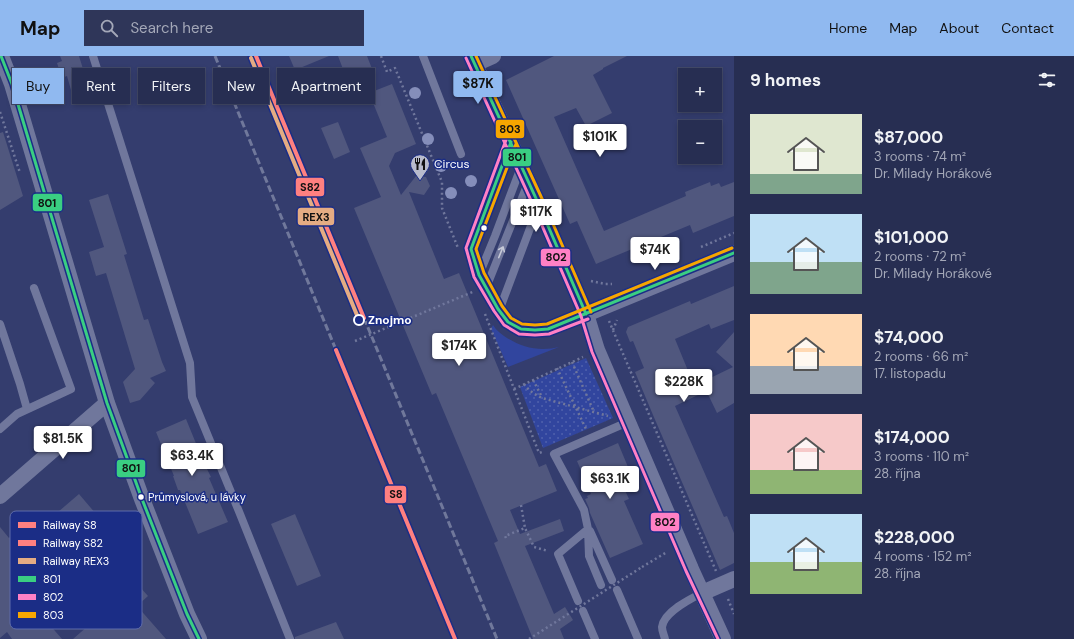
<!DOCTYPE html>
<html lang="en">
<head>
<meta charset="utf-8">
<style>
	:root { --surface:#272e52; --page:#2f3659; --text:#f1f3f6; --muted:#a4a8b8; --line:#434a69; --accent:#90b9f0 }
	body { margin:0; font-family:"DM Sans",sans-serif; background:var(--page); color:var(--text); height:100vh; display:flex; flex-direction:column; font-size:15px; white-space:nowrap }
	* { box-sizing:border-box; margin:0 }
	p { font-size:13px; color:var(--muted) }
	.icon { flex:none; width:22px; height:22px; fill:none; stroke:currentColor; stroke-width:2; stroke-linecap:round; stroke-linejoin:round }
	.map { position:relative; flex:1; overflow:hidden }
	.details { display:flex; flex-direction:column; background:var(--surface); width:340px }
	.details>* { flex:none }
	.banner { position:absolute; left:12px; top:12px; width:380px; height:36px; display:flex; gap:8px }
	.controls { position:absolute; left:678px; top:12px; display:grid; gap:8px }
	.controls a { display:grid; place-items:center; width:44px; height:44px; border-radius:0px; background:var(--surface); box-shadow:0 2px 6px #0003,0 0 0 1px var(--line); font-size:20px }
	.price { position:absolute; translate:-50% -34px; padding:0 9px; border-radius:4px; background:#fff; color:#222; font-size:13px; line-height:26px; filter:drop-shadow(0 1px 2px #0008) }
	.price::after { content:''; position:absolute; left:50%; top:24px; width:12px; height:9px; margin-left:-6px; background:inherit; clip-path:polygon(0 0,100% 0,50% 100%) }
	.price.current { background:var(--accent); color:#111 }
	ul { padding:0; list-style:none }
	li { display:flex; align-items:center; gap:12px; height:100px; padding:0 16px }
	li span { display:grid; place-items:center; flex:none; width:112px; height:80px; border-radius:0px; color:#555 }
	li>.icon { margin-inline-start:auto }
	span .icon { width:48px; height:48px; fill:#fffc; stroke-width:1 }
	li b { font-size:17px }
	h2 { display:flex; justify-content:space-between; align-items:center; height:48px; padding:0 16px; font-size:17px }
	.chip { padding:0 14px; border-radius:0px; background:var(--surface); box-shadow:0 2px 6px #0003,0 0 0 1px var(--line); font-size:14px; line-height:36px }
	.chip.current { background:var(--accent); color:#111 }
	header { display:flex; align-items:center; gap:24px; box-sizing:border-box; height:56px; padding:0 20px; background:var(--accent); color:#111 }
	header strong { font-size:19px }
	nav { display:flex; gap:22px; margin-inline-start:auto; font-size:14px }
	.search { width:280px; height:36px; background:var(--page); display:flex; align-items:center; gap:10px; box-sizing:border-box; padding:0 14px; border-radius:0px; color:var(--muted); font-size:15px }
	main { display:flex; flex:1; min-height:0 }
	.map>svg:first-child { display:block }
	.green { fill:#31459e }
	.park { fill:url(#park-dots) }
	.building { fill:#50577e }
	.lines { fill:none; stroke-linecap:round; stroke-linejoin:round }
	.path { stroke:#70779c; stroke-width:2.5; stroke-dasharray:2 3; stroke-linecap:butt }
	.lane { stroke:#70779c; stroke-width:8 }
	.street { stroke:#70779c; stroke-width:16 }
	.rail { stroke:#70789b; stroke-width:3; stroke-dasharray:7 3; stroke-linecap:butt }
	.path-bridge { stroke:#70779c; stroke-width:2.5; stroke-dasharray:2 3; stroke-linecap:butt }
	.bus-1-casing { stroke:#1b2d86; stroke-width:6 }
	.bus-2-casing { stroke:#1b2d86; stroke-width:6 }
	.bus-3-casing { stroke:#1b2d86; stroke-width:6 }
	.bus-1 { stroke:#3ace82; stroke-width:3 }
	.bus-2 { stroke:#ff80c5; stroke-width:3 }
	.bus-3 { stroke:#f7a600; stroke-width:3 }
	.rail-1-casing { stroke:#1b2d86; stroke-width:7 }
	.rail-2-casing { stroke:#1b2d86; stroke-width:7 }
	.rail-3-casing { stroke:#1b2d86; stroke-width:7 }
	.rail-1 { stroke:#ff8080; stroke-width:4 }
	.rail-2 { stroke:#ff8080; stroke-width:4 }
	.rail-3 { stroke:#e5ac83; stroke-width:4 }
	.tree { fill:#858eba }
	.oneway { stroke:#c6c9d7 }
	.bus-dot { fill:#fff; stroke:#1b2d86; stroke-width:1.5 }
	.stop-dot { fill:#1b2d86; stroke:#fff; stroke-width:2 }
	.labels { text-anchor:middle; stroke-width:3; stroke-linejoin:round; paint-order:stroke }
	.bus-label { font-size:11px; fill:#fff; stroke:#1b2d86; text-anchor:start }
	.poi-label { font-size:12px; fill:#fff; stroke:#1b2d86; text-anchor:start }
	.stop-label { font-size:12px; font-weight:bold; fill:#fff; stroke:#1b2d86; text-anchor:start }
	.key { fill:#1b2d86; stroke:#5f6caa; stroke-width:1 }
	.key-label { font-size:11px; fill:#fff }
	.line-badge { stroke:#1b2d86; stroke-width:1.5 }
	.pale-badge-label { font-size:11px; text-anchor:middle; font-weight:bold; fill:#111 }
</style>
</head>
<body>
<header>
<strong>Map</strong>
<div class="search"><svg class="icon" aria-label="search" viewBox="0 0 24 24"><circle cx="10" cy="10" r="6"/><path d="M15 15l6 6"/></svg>Search here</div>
<nav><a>Home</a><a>Map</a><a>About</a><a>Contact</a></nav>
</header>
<main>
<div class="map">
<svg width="734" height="583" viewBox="0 0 734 583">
	<defs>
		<pattern id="park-dots" width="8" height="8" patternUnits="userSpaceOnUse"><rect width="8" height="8" fill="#31459e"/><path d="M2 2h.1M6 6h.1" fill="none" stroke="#5061ad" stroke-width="1.8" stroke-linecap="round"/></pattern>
	</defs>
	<rect width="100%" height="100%" fill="#343d6e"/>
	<!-- green -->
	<path class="green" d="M493,269C496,274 500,277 504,280C516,288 529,293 543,293C549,293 554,292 559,291L508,311L491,273Z"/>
	<!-- park -->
	<path class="park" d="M586,302L613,362L543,392L520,331Z"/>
	<!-- building -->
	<path class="building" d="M60,0H79L88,29L77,38L75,32L71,34L67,20L62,22L57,7L62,5Z
		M289,0H329L295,14Z
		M338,0H367L376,23L351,34Z
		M554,0H627L603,12V13L593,19L612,57L586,70L576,52L554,61L604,175L686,140L685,136L710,126L711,130L719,127L721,131L734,126V160L693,177L690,169L596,208L577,165L570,168L506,24Z
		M392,28L416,88L395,97L389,110L401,139L416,120L426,121L430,130L424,139L409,136L444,223L459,217L539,411L546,408L557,435L510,454L520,478L560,463L564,475L525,490L554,558L565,551L573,564L560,573L564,583H533L494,487L498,485L436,337L432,339L354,152L381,141L360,92L387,81L369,37Z
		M338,66L350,96L334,103L321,72Z
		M3,76L23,140L0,154V77Z
		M108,138L127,198L124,199L144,264L148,263L162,306L166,315L150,322L155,327L140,344L130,347L123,326L135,313L106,217L96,220L89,196L104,191L89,144Z
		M734,230V264L711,273L709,268L675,283L698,339L675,350L724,461L727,460L734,477V507L720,514L653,359L635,316L644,312L633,285L630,286L626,276L628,271L690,245L691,248Z
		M734,276V347L717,357L702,326L733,311L716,296Z
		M186,363L204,407L211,421L209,422L228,466L198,478L180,434H178L173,420H174L156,376Z
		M618,387L628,411L621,414L626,426L622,428L629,443L624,445L643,488L610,502L590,457L589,452L585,443L588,442L587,440L591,438L577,405Z
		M79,438L119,485L108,495L148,540L137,550L166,583H73L112,549L80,512L35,552L62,583H12L7,576L0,582V471L9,482L29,465L37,474Z
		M295,458L321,520L297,530L271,468Z
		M336,566L344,583H295V581Z"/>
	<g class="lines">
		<!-- path -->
		<path class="path" d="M381,0L387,16L395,12L442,126V152L458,192
			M0,56L20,117
			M701,191L734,177
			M591,225L605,228H612
			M485,258L539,397L542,396
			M609,265L716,515
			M613,274L617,264
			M355,285L475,235
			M572,306L594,356
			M557,312L586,373
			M533,324L542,341
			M524,328C529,335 534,338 542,342L608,360
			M514,333L583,301
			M521,449L525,472
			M506,482L505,480L525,472L534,491L548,495
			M642,511L667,496
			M728,543L734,558"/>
		<!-- lane -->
		<path class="lane" d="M93,0L190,307L192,341L240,458L290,583
			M423,0L461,98
			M510,87L471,193L479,219L498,253L508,266L521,273L535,274L548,273L586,258
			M479,219L495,180L521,111
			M486,232L528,127
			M499,255L538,151
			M0,268L20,328L27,353
			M0,373L17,358L71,333L34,232
			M588,473L589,500L601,529
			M590,475L612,524
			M617,534L638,583
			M578,545L558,498L588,473L584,454L554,398L628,366
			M583,555L595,583
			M665,583C664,579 662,575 662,571C664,556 690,543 702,537"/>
		<!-- street -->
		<path class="street" d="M1,0L12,28L107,347L142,443L187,558L199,583
			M471,0L539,149L586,258L597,294L691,513L723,583
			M475,8L493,0
			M586,258L734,197
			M0,440L107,347
			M702,537L734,523"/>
		<!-- rail -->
		<path class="rail" d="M215,0L336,294
			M364,262L497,583"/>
		<!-- path-bridge -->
		<path class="path-bridge" d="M529,583L642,511"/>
		<defs>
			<path id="bus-1" d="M1,0L12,28L107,347L142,443L187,558L199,583
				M471,0L539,149L586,258
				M511,86L471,193L479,219L498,253L508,266L521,273L535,274L548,273L734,197"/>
			<path id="bus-2" d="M466,2L534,151L581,260L592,296L686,515L718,583
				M506,84L466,192L474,221L494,255L504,269L519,278L535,279L549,278L588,263"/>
			<path id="bus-3" d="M476,0L544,147L591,256
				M516,88L476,193L484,217L502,250L511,262L522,268L535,269L547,268L732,192"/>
		</defs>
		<!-- bus-1 casing -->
		<use href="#bus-1" class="bus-1-casing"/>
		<!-- bus-2 casing -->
		<use href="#bus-2" class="bus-2-casing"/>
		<!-- bus-3 casing -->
		<use href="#bus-3" class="bus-3-casing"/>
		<!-- bus-1 -->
		<use href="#bus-1" class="bus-1"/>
		<!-- bus-2 -->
		<use href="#bus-2" class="bus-2"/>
		<!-- bus-3 -->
		<use href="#bus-3" class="bus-3"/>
		<defs>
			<path id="rail-1" d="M336,294L455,583"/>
			<path id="rail-2" d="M256,0L364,262"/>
			<path id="rail-3" d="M251,2L359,264"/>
		</defs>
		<!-- rail-1 casing -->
		<use href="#rail-1" class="rail-1-casing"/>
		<!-- rail-2 casing -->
		<use href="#rail-2" class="rail-2-casing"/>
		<!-- rail-3 casing -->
		<use href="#rail-3" class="rail-3-casing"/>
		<!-- rail-1 -->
		<use href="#rail-1" class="rail-1"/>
		<!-- rail-2 -->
		<use href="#rail-2" class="rail-2"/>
		<!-- rail-3 -->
		<use href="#rail-3" class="rail-3"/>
	</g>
	<!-- trees -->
	<g class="tree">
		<circle cx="415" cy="37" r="6"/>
		<circle cx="428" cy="83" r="6"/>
		<circle cx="441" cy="110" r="6"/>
		<circle cx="422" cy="112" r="6"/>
		<circle cx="471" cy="125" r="6"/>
		<circle cx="451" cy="137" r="6"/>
	</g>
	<!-- one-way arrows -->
	<defs><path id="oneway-shaft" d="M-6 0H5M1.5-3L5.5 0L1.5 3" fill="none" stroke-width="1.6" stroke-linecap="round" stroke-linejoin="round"/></defs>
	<use class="oneway" href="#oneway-shaft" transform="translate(501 196) rotate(-68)"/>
	<!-- icons -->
	<defs>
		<symbol id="restaurant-pin" viewBox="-11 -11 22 30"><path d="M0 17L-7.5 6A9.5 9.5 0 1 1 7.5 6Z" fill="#b8bbcc" stroke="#1b2d86"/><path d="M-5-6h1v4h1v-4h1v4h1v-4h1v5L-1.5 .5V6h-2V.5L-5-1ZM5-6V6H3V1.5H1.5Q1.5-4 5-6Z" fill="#111"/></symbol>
	</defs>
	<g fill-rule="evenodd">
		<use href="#restaurant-pin" x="409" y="97" width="22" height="30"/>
	</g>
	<!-- markers -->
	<g class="bus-dot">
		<circle cx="484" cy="172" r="3.5"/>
		<circle cx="141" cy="441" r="3.5"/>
	</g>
	<circle class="stop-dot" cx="359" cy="264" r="5"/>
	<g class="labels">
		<!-- bus labels -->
		<g class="bus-label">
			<text x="148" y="445">Průmyslová, u lávky</text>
		</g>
		<!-- poi labels -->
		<g class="poi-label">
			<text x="434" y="112">Circus</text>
		</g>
		<!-- stop labels -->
		<g class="stop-label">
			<text x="368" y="268">Znojmo</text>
		</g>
	</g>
	<!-- legend -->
	<rect x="10" y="455" width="132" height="118" rx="6" class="key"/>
	<rect x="18" y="466" width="18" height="6" fill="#ff8080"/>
	<rect x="18" y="484" width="18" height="6" fill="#ff8080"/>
	<rect x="18" y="502" width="18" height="6" fill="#e5ac83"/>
	<rect x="18" y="520" width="18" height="6" fill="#3ace82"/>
	<rect x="18" y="538" width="18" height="6" fill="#ff80c5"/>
	<rect x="18" y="556" width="18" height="6" fill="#f7a600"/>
	<g class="key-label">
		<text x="43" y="473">Railway S8</text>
		<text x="43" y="491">Railway S82</text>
		<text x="43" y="509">Railway REX3</text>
		<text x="43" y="527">801</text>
		<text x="43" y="545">802</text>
		<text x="43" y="563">803</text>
	</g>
	<g class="line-badge">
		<rect x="495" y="63" width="30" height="20" rx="4" fill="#f7a600"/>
		<rect x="502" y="92" width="30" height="19" rx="4" fill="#3ace82"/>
		<rect x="295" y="121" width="30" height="20" rx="4" fill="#ff8080"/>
		<rect x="32" y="137" width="31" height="19" rx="4" fill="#3ace82"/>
		<rect x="297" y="151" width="38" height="19" rx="4" fill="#e5ac83"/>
		<rect x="540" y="192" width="31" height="19" rx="4" fill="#ff80c5"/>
		<rect x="116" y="403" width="30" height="19" rx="4" fill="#3ace82"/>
		<rect x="384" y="429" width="23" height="19" rx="4" fill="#ff8080"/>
		<rect x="650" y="456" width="30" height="20" rx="4" fill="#ff80c5"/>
	</g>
	<g class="pale-badge-label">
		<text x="510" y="77">803</text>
		<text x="517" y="105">801</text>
		<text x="310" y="135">S82</text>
		<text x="47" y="151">801</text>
		<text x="316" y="165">REX3</text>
		<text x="556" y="205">802</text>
		<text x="131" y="416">801</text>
		<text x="396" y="442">S8</text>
		<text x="665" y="470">802</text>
	</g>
</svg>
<div class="controls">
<a>+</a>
<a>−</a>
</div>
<b class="price current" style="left:478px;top:49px">$87K</b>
<b class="price" style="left:600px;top:102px">$101K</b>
<b class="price" style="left:536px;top:177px">$117K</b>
<b class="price" style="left:655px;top:215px">$74K</b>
<b class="price" style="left:459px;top:311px">$174K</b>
<b class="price" style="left:684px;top:347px">$228K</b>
<b class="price" style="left:63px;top:404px">$81.5K</b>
<b class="price" style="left:192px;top:421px">$63.4K</b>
<b class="price" style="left:610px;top:444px">$63.1K</b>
<div class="banner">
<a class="chip current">Buy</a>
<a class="chip">Rent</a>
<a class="chip">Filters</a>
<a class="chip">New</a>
<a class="chip">Apartment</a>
</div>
</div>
<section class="details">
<h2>9 homes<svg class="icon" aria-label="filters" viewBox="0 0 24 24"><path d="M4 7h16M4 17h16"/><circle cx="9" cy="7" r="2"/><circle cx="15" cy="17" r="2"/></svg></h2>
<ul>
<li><span style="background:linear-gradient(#dfe7d0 75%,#7fa58c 0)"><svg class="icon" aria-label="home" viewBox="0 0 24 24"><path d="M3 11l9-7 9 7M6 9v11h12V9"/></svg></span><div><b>$87,000</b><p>3 rooms · 74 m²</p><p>Dr. Milady Horákové</p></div></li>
<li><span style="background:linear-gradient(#bfe0f5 60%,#7fa58c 0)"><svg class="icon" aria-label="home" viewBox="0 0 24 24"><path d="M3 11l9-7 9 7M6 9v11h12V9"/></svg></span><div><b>$101,000</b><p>2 rooms · 72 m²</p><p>Dr. Milady Horákové</p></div></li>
<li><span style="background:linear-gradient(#ffd9b3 65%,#9aa5b1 0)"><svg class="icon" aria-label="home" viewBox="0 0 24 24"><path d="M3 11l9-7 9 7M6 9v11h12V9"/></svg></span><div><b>$74,000</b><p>2 rooms · 66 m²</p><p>17. listopadu</p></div></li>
<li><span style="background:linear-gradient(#f6c9c9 70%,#8fb573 0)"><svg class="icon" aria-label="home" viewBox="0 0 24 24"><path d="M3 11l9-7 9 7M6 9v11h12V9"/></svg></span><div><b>$174,000</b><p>3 rooms · 110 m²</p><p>28. října</p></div></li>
<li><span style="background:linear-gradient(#bfe0f5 60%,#8fb573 0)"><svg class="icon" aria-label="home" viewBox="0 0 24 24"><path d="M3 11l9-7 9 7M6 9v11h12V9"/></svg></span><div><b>$228,000</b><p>4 rooms · 152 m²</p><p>28. října</p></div></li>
</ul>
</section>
</main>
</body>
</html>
